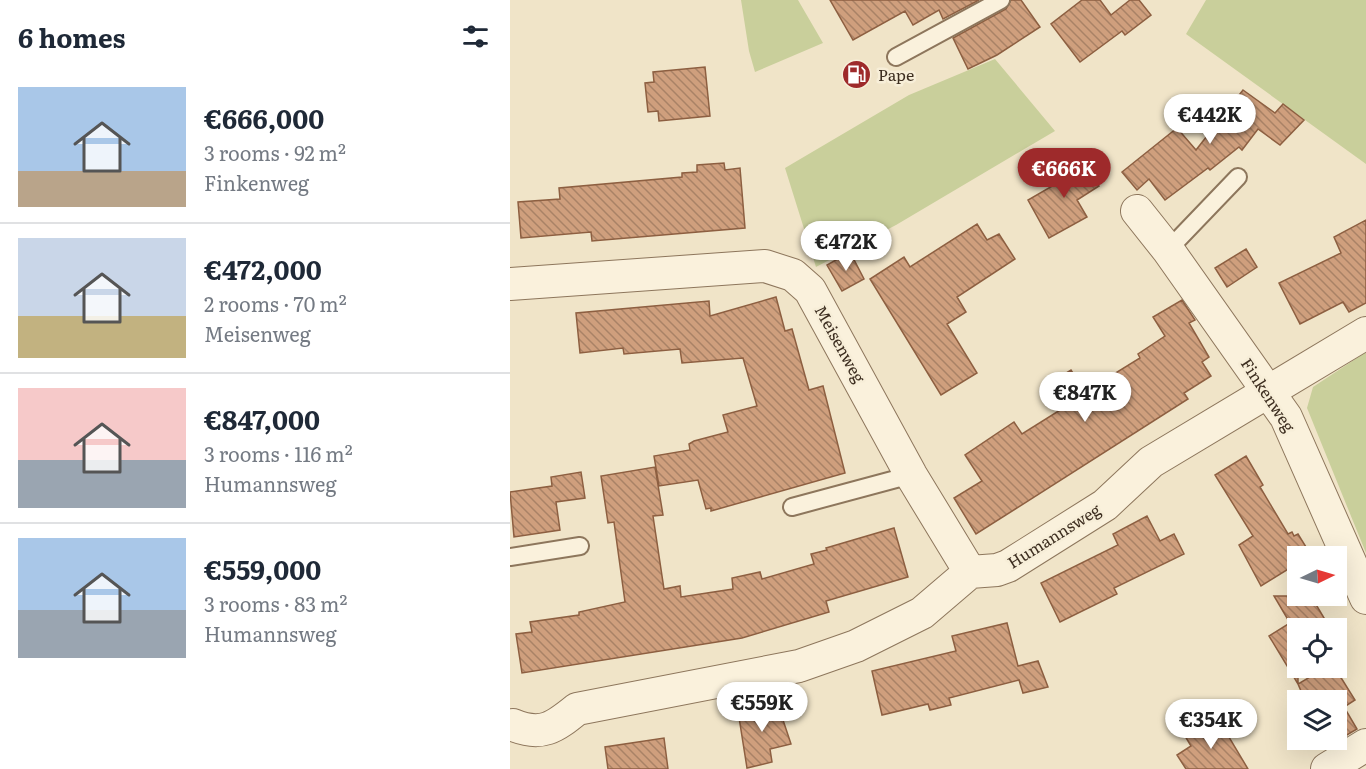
<!DOCTYPE html>
<html lang="en">
<head>
<meta charset="utf-8">
<style>
	:root { --surface:#fff; --page:#f2f2f3; --text:#1f2937; --muted:#747a83; --line:#e0e1e3; --accent:#9e2a2b }
	body { margin:0; font-family:Literata,serif; background:var(--page); color:var(--text); height:100vh; display:flex; flex-direction:column; font-size:22px; white-space:nowrap }
	* { box-sizing:border-box; margin:0 }
	p { font-size:20px; color:var(--muted) }
	.icon { flex:none; width:33px; height:33px; fill:none; stroke:currentColor; stroke-width:2; stroke-linecap:round; stroke-linejoin:round }
	.map { position:relative; flex:1; overflow:hidden }
	.details { display:flex; flex-direction:column; background:var(--surface); width:510px }
	.details>* { flex:none }
	.needle { width:39px; rotate:85deg }
	.buttons { position:absolute; left:777px; top:546px; display:grid; gap:12px }
	.buttons a { display:grid; place-items:center; width:60px; height:60px; border-radius:0px; background:var(--surface); box-shadow:0 6px 24px #0002; font-size:30px }
	.price { position:absolute; translate:-50% -51px; padding:0 14px; border-radius:21px; background:#fff; color:#222; font-size:20px; line-height:39px; filter:drop-shadow(0 2px 3px #0008) }
	.price::after { content:''; position:absolute; left:50%; top:36px; width:18px; height:14px; margin-left:-9px; background:inherit; clip-path:polygon(0 0,100% 0,50% 100%) }
	.price.on { background:var(--accent); color:#fff }
	ul { padding:0; list-style:none }
	li { display:flex; align-items:center; gap:18px; height:150px; padding:0 18px }
	li+li { border-top:2px solid var(--line) }
	li span { display:grid; place-items:center; flex:none; width:168px; height:120px; border-radius:0px; color:#555 }
	li>.icon { margin-inline-start:auto }
	span .icon { width:72px; height:72px; fill:#fffc; stroke-width:1 }
	li b { font-size:26px }
	h2 { display:flex; justify-content:space-between; align-items:center; height:72px; padding:0 18px; font-size:26px }
	main { display:flex; flex:1; min-height:0 }
	.map>svg:first-child { display:block }
	.green { fill:#c9cf9b }
	.building { fill:url(#building-back-hatch); stroke:#8d5f41; stroke-width:1.5 }
	.lines { fill:none; stroke-linecap:round; stroke-linejoin:round }
	.service-casing { stroke:#8d765c; stroke-width:20 }
	.minor-casing { stroke:#8d765c; stroke-width:34 }
	.service { stroke:#faf1dc; stroke-width:16 }
	.minor { stroke:#faf1dc; stroke-width:32 }
	.labels { text-anchor:middle; stroke-width:5; stroke-linejoin:round; paint-order:stroke }
	.poi-label { font-size:16px; fill:#3d2e20; stroke:#f7eed8; text-anchor:start }
	.street-label { font-size:16px; fill:#3d2e20; stroke:#f7eed8 }
</style>
</head>
<body>
<main>
<section class="details">
<h2>6 homes<svg class="icon" aria-label="filters" viewBox="0 0 24 24"><path d="M4 7h16M4 17h16"/><circle cx="9" cy="7" r="2"/><circle cx="15" cy="17" r="2"/></svg></h2>
<ul>
<li><span style="background:linear-gradient(#a9c7e8 70%,#b9a48a 0)"><svg class="icon" aria-label="home" viewBox="0 0 24 24"><path d="M3 11l9-7 9 7M6 9v11h12V9"/></svg></span><div><b>€666,000</b><p>3 rooms · 92 m²</p><p>Finkenweg</p></div></li>
<li><span style="background:linear-gradient(#c9d6e8 65%,#c2b280 0)"><svg class="icon" aria-label="home" viewBox="0 0 24 24"><path d="M3 11l9-7 9 7M6 9v11h12V9"/></svg></span><div><b>€472,000</b><p>2 rooms · 70 m²</p><p>Meisenweg</p></div></li>
<li><span style="background:linear-gradient(#f6c9c9 60%,#9aa5b1 0)"><svg class="icon" aria-label="home" viewBox="0 0 24 24"><path d="M3 11l9-7 9 7M6 9v11h12V9"/></svg></span><div><b>€847,000</b><p>3 rooms · 116 m²</p><p>Humannsweg</p></div></li>
<li><span style="background:linear-gradient(#a9c7e8 60%,#9aa5b1 0)"><svg class="icon" aria-label="home" viewBox="0 0 24 24"><path d="M3 11l9-7 9 7M6 9v11h12V9"/></svg></span><div><b>€559,000</b><p>3 rooms · 83 m²</p><p>Humannsweg</p></div></li>
</ul>
</section>
<div class="map">
<svg width="856" height="769" viewBox="0 0 856 769">
	<defs>
		<pattern id="building-back-hatch" width="6" height="6" patternUnits="userSpaceOnUse" patternTransform="scale(1.5)"><rect width="6" height="6" fill="#cf9f7d"/><path d="M-1 5l2 2M0 0l6 6M5-1l2 2" fill="none" stroke="#a98266"/></pattern>
	</defs>
	<rect width="100%" height="100%" fill="#f0e4c8"/>
	<!-- green -->
	<path class="green" d="M231,0H288L313,43L245,72L239,51Z
		M696,0H856V164L676,34Z
		M485,59L545,131L386,225L306,267L275,168L399,95Z
		M856,352V553L797,408L803,387Z"/>
	<!-- building -->
	<path class="building" d="M320,0H469L433,19L429,10L403,25L395,11L343,40Z
		M501,0H511L530,27L487,55L458,69L443,38L496,9Z
		M572,0H590L601,15L620,0H629L641,15L615,35L612,31L570,62L541,24Z
		M195,67L200,116L149,121L148,111L138,112L135,83L144,82L143,72Z
		M733,90L765,113L773,104L794,120L770,145L748,129L732,150L729,147L700,170L698,168L655,200L639,179L627,190L612,172L667,128L686,150Z
		M567,158L589,186L567,200L577,217L539,238L518,200L551,181L545,171Z
		M214,163L215,170L230,168L235,228L82,241L81,232L11,238L8,202L50,199L49,188L172,177V173L187,172V165Z
		M856,220V303L839,312L833,302L790,324L769,283L831,253L824,237Z
		M467,224L477,240L489,234L505,259L447,297L456,312L437,324L467,373L431,395L360,279L394,257L400,267Z
		M736,249L747,267L717,287L705,268Z
		M340,252L354,279L332,291L317,265Z
		M266,297L275,331L282,329L299,390L313,386L335,473L201,511V508L196,509L188,480L149,486L144,456L180,450L179,444L184,441L218,432L213,415L247,406L233,358L172,363L170,349L114,354L113,348L70,353L66,313L199,301L200,316Z
		M672,300L685,320L679,323L699,357L692,362L701,376L674,393L678,399L466,534L444,498L472,481L455,455L504,422L512,434L555,407L540,383L561,370L575,392L630,358L628,354L655,336L643,317Z
		M736,456L753,485L750,487L778,534L782,532L784,536L788,534L801,555L788,556V563L751,586L729,545L743,536L705,475Z
		M145,467L153,515L143,516L154,589L170,586L171,597L223,589L222,578L250,572L252,579L304,564L301,554L317,550L316,548L384,528L398,577L316,601L319,612L232,638L12,673L6,634L22,632L20,622L69,615V612L115,602L104,522L98,523L91,476Z
		M71,472L75,498L46,502L50,530L4,537L0,492L42,486L41,477Z
		M637,516L650,541L664,534L674,554L604,588L607,594L550,622L531,583L608,545L603,534Z
		M764,596H801L820,628H788V684L759,636L780,623Z
		M497,623L508,666L528,661L538,687L513,693L509,680L439,698L441,705L420,710L418,704L372,715L362,671L446,651L442,636Z
		M815,668H825L845,700L834,707L847,729L820,745L817,740H826V700H795L788,684Z
		M267,702L281,744L260,749L262,762L237,768L228,711Z
		M702,720L708,730L713,727L738,769H676L667,755L681,746L675,736Z
		M154,738L158,769H98L95,747Z"/>
	<g class="lines">
		<defs>
			<path id="service" d="M386,57L491,0
				M658,250L728,177
				M282,507L401,475
				M0,557L70,546"/>
			<path id="minor" d="M627,211L658,250L776,417L856,598
				M0,284L255,266L283,275L300,290L401,475L460,572
				M3,725C32,737 45,727 67,709L289,666L346,646L412,613L460,572L487,570L498,566L595,505L641,462L856,333
				M817,769L856,745"/>
		</defs>
		<!-- service casing -->
		<use href="#service" class="service-casing"/>
		<!-- minor casing -->
		<use href="#minor" class="minor-casing"/>
		<!-- service -->
		<use href="#service" class="service"/>
		<!-- minor -->
		<use href="#minor" class="minor"/>
	</g>
	<!-- icons -->
	<defs>
		<symbol id="fuel-disc" viewBox="-11 -11 22 22"><circle r="9.5" fill="#9e2a2b" stroke="#f7eed8"/><path d="M-5.5-6h7V0h2V4h1.3V-2.5L3-4.5l.8-.8L6-3V5H2.5V1h-1V6h-7ZM-4.2-4.7v3.2H.2V-4.7Z" fill="#fff"/></symbol>
	</defs>
	<g fill-rule="evenodd">
		<use href="#fuel-disc" x="330" y="58" width="33" height="33"/>
	</g>
	<g class="labels">
		<!-- poi labels -->
		<g class="poi-label">
			<text x="368" y="81">Pape</text>
		</g>
		<!-- street labels -->
		<g class="street-label">
			<text transform="translate(330 344) rotate(61)" y="6">Meisenweg</text>
			<text transform="translate(758 395) rotate(57)" y="6">Finkenweg</text>
			<text transform="translate(544 536) rotate(-32)" y="6">Humannsweg</text>
		</g>
	</g>
</svg>
<div class="buttons">
<a><svg class="needle" viewBox="-14 -14 28 28"><path d="M0-13l5 13h-10z" fill="#e53935"/><path d="M0 13l5-13h-10z" fill="#747a83"/></svg></a>
<a><svg class="icon" aria-label="locate" viewBox="0 0 24 24"><circle cx="12" cy="12" r="6"/><path d="M12 2v4M12 18v4M2 12h4M18 12h4"/></svg></a>
<a><svg class="icon" aria-label="layers" viewBox="0 0 24 24"><path d="M12 4l9 5-9 5-9-5zM3 14l9 5 9-5"/></svg></a>
</div>
<b class="price" style="left:700px;top:145px">€442K</b>
<b class="price on" style="left:554px;top:199px">€666K</b>
<b class="price" style="left:336px;top:272px">€472K</b>
<b class="price" style="left:575px;top:423px">€847K</b>
<b class="price" style="left:252px;top:733px">€559K</b>
<b class="price" style="left:701px;top:750px">€354K</b>
</div>
</main>
</body>
</html>
